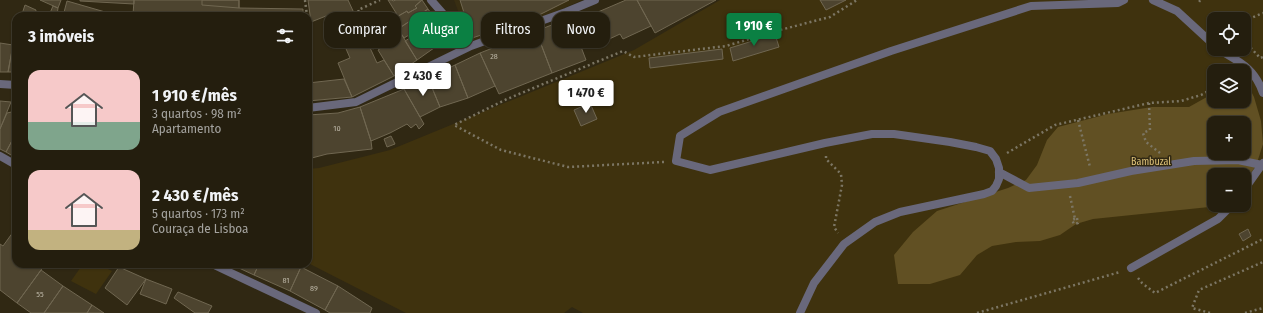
<!DOCTYPE html>
<html lang="pt">
<head>
<meta charset="utf-8">
<style>
	:root { --surface:#241e0e; --page:#2c2717; --text:#f1f3f6; --muted:#a3a29e; --line:#413c2e; --accent:#0b8043 }
	body { margin:0; font-family:"Fira Sans Condensed",sans-serif; background:var(--page); color:var(--text); height:100vh; display:flex; flex-direction:column; font-size:15px; white-space:nowrap }
	* { box-sizing:border-box; margin:0 }
	p { font-size:13px; color:var(--muted) }
	.icon { flex:none; width:22px; height:22px; fill:none; stroke:currentColor; stroke-width:2; stroke-linecap:round; stroke-linejoin:round }
	.map { position:relative; flex:1; overflow:hidden }
	.drawer { position:absolute; left:12px; top:12px; width:300px; height:256px; display:flex; flex-direction:column; background:var(--surface); border-radius:12px; box-shadow:0 1px 3px #0004,0 0 0 1px var(--line) }
	.drawer>* { flex:none }
	.guide { position:absolute; left:324px; top:12px; width:380px; height:36px; display:flex; gap:8px }
	.controls { position:absolute; left:1207px; top:12px; display:grid; gap:8px }
	.controls a { display:grid; place-items:center; width:44px; height:44px; border-radius:8px; background:var(--surface); box-shadow:0 1px 3px #0004,0 0 0 1px var(--line); font-size:20px }
	.price { position:absolute; translate:-50% -34px; padding:0 9px; border-radius:4px; background:#fff; color:#222; font-size:13px; line-height:26px; filter:drop-shadow(0 1px 2px #0008) }
	.price::after { content:''; position:absolute; left:50%; top:24px; width:12px; height:9px; margin-left:-6px; background:inherit; clip-path:polygon(0 0,100% 0,50% 100%) }
	.price.on { background:var(--accent); color:#fff }
	ul { padding:0; list-style:none }
	li { display:flex; align-items:center; gap:12px; height:100px; padding:0 16px }
	li span { display:grid; place-items:center; flex:none; width:112px; height:80px; border-radius:12px; color:#555 }
	li>.icon { margin-inline-start:auto }
	span .icon { width:48px; height:48px; fill:#fffc; stroke-width:1 }
	li b { font-size:17px }
	h2 { display:flex; justify-content:space-between; align-items:center; height:48px; padding:0 16px; font-size:17px }
	.pill { padding:0 14px; border-radius:12px; background:var(--surface); box-shadow:0 1px 3px #0004,0 0 0 1px var(--line); font-size:14px; line-height:36px }
	.pill.on { background:var(--accent); color:#fff }
	.map>svg:first-child { display:block }
	.built { fill:#382e12 }
	.green { fill:#3f320e; fill-rule:evenodd }
	.forest { fill:#615023; fill-rule:evenodd }
	.building { fill:#4d442f; stroke:#706751 }
	.lines { fill:none; stroke-linecap:round; stroke-linejoin:round }
	.path { stroke:#7c7664; stroke-width:2.5; stroke-dasharray:2 3; stroke-linecap:butt }
	.service { stroke:#69687b; stroke-width:8 }
	.pedestrian { stroke:#69687b; stroke-width:8 }
	.minor { stroke:#69687b; stroke-width:8 }
	.labels { text-anchor:middle; stroke-width:3; stroke-linejoin:round; paint-order:stroke }
	.number-label { font-size:8px; fill:#beb8a8 }
	.park-label { font-size:10px; fill:#dcc078; stroke:#302813 }
</style>
</head>
<body>
<div class="map">
<svg width="1263" height="313" viewBox="0 0 1263 313">
	<rect width="100%" height="100%" fill="#302813"/>
	<!-- built -->
	<path class="built" d="M454,0H582L532,22L470,42Z"/>
	<!-- green -->
	<path class="green" d="M720,0H1263V313H583L572,307L564,313H406L308,263V169L319,168L390,150L634,50ZM1214,19H1244V49H1214ZM1214,71H1244V101H1214ZM1214,123H1244V153H1214ZM1214,175H1244V205H1214Z
		M83,264H98L112,271L96,294L71,281Z"/>
	<!-- forest -->
	<path class="forest" d="M1244,85H1248L1254,97L1261,121L1263,144L1256,166L1244,182V175H1214V205H1220L1219,206L1093,219L1076,224L1060,235L1040,241L1016,242L992,246L977,255L960,275L930,284H898L894,255L913,232L937,211L1008,188L1026,180L1037,165L1047,140L1058,127L1108,114L1152,107H1189L1214,93V101H1244ZM1214,123H1244V153H1214Z"/>
	<!-- building -->
	<path class="building" d="M40,0H61L58,8Z
		M80,0H134V4L80,1Z
		M134,0H239V8L303,9V16H139L133,15Z
		M202,0H239V8L202,5Z
		M308,0H348L377,63L384,60L394,76L352,97L338,63L350,58L331,14L311,22Z
		M388,0H392L393,1L396,0H422L415,6L417,8L408,13L407,11L398,16Z
		M422,0L428,9L398,29L392,20L407,11L408,13L417,8L415,6Z
		M460,0H569L531,19L472,38Z
		M626,0H637L651,26L623,39L620,34L605,41L601,40L591,15Z
		M637,0H716L655,33Z
		M820,0H846L826,10Z
		M67,1L74,3L119,16H63Z
		M25,5L36,10L35,16H27L22,14Z
		M53,6L58,8L57,15L50,13Z
		M428,9L449,38L434,48L421,28L404,38L398,29Z
		M570,18L586,60L552,73L536,31Z
		M397,27L402,35L387,44L382,35Z
		M421,28L434,48L417,60L405,41L415,35L413,33Z
		M536,31L552,73L499,94L480,53Z
		M16,32V72H8L13,45Z
		M775,34L779,47L733,61L730,48Z
		M402,35L417,60L394,76L378,50Z
		M0,43L13,45L8,72H0Z
		M722,49L723,59L650,68L649,58Z
		M480,53L495,86L468,98L455,65Z
		M455,65L468,98L440,107L428,78Z
		M428,78L440,107L420,117L404,89Z
		M344,79L352,97L308,101V83Z
		M404,89L424,124L419,129L416,124L411,128L407,124L390,133L371,141L360,107Z
		M0,101L11,102L0,129Z
		M590,103L597,119L581,126L574,110Z
		M360,107L371,141L372,149L327,154L308,159V115L338,113Z
		M16,111V133L6,152L0,149V129L7,113Z
		M16,133V158L6,152Z
		M391,136L395,144L387,147L384,139Z
		M16,228V264H42L44,266L17,303L0,290V244L3,246Z
		M1248,229L1251,236L1243,241L1239,234Z
		M241,264H259L254,275L239,268Z
		M259,264H295L301,267L290,291L254,275Z
		M119,267L146,279L127,305L105,288Z
		M301,267L338,286L325,310L290,291Z
		M41,270L63,286L44,313H31L17,303Z
		M146,279L172,289L166,304L140,294Z
		M63,286L92,305L87,313H44Z
		M338,286L372,308L370,313H330L325,310Z
		M178,292L212,306L208,313H195L174,298Z
		M92,305L104,313H87Z"/>
	<g class="lines">
		<!-- path -->
		<path class="path" d="M305,0L307,16
			M1199,0L1200,1L1203,0
			M1244,21L1263,13
			M1244,40L1260,58L1263,57
			M374,49L358,10L380,0
			M1149,103L1150,130L1143,133L1146,142L1160,153
			M1078,120L1090,167
			M1007,153L1055,125L1149,103L1181,101L1201,95L1214,88
			M826,156V159L841,174L842,185L834,227L838,233
			M664,162L568,167L501,150L454,125L507,99L623,51L634,57L726,46L776,31L830,17L857,0
			M1070,196L1075,219
			M1077,218L1078,223L1074,224L1072,220Z
			M1138,278L1142,283L1155,293L1263,239
			M977,313L1120,272
			M1210,313L1192,308L1199,290L1263,262
			M1245,313L1263,308"/>
		<!-- service -->
		<path class="service" d="M1153,0L1177,11L1214,45
			M1218,49C1239,62 1254,67 1263,93
			M999,172L1029,188L1078,183L1131,171L1194,161L1238,160L1262,165
			M1244,190L1263,163
			M1131,268L1218,219L1232,205
			M800,313L814,283L844,244L875,222L900,212L984,194L992,191L996,186L999,179V168L996,159L990,151L976,147L950,142L894,134H872L825,143L710,170L676,161L680,136L719,112L891,51L1031,6L1118,3L1124,0"/>
		<!-- pedestrian -->
		<path class="pedestrian" d="M431,0L452,24"/>
		<!-- minor -->
		<path class="minor" d="M0,84L16,85
			M308,108L356,102L471,46L566,12L595,0
			M0,156L16,165
			M212,264L316,313"/>
	</g>
	<g class="labels">
		<!-- number labels -->
		<g class="number-label">
			<text x="494" y="59">28</text>
			<text x="337" y="131">10</text>
			<text x="286" y="283">81</text>
			<text x="314" y="291">89</text>
			<text x="40" y="297">55</text>
		</g>
		<!-- park labels -->
		<g class="park-label">
			<text x="1151" y="165">Bambuzal</text>
		</g>
	</g>
</svg>
<div class="controls">
<a><svg class="icon" aria-label="locate" viewBox="0 0 24 24"><circle cx="12" cy="12" r="6"/><path d="M12 2v4M12 18v4M2 12h4M18 12h4"/></svg></a>
<a><svg class="icon" aria-label="layers" viewBox="0 0 24 24"><path d="M12 4l9 5-9 5-9-5zM3 14l9 5 9-5"/></svg></a>
<a>+</a>
<a>−</a>
</div>
<b class="price on" style="left:754px;top:47px">1 910 €</b>
<b class="price" style="left:423px;top:97px">2 430 €</b>
<b class="price" style="left:586px;top:114px">1 470 €</b>
<div class="guide">
<a class="pill">Comprar</a>
<a class="pill on">Alugar</a>
<a class="pill">Filtros</a>
<a class="pill">Novo</a>
</div>
<section class="drawer">
<h2>3 imóveis<svg class="icon" aria-label="filters" viewBox="0 0 24 24"><path d="M4 7h16M4 17h16"/><circle cx="9" cy="7" r="2"/><circle cx="15" cy="17" r="2"/></svg></h2>
<ul>
<li><span style="background:linear-gradient(#f6c9c9 65%,#7fa58c 0)"><svg class="icon" aria-label="home" viewBox="0 0 24 24"><path d="M3 11l9-7 9 7M6 9v11h12V9"/></svg></span><div><b>1 910 €/mês</b><p>3 quartos · 98 m²</p><p>Apartamento</p></div></li>
<li><span style="background:linear-gradient(#f6c9c9 75%,#c2b280 0)"><svg class="icon" aria-label="home" viewBox="0 0 24 24"><path d="M3 11l9-7 9 7M6 9v11h12V9"/></svg></span><div><b>2 430 €/mês</b><p>5 quartos · 173 m²</p><p>Couraça de Lisboa</p></div></li>
</ul>
</section>
</div>
</body>
</html>
